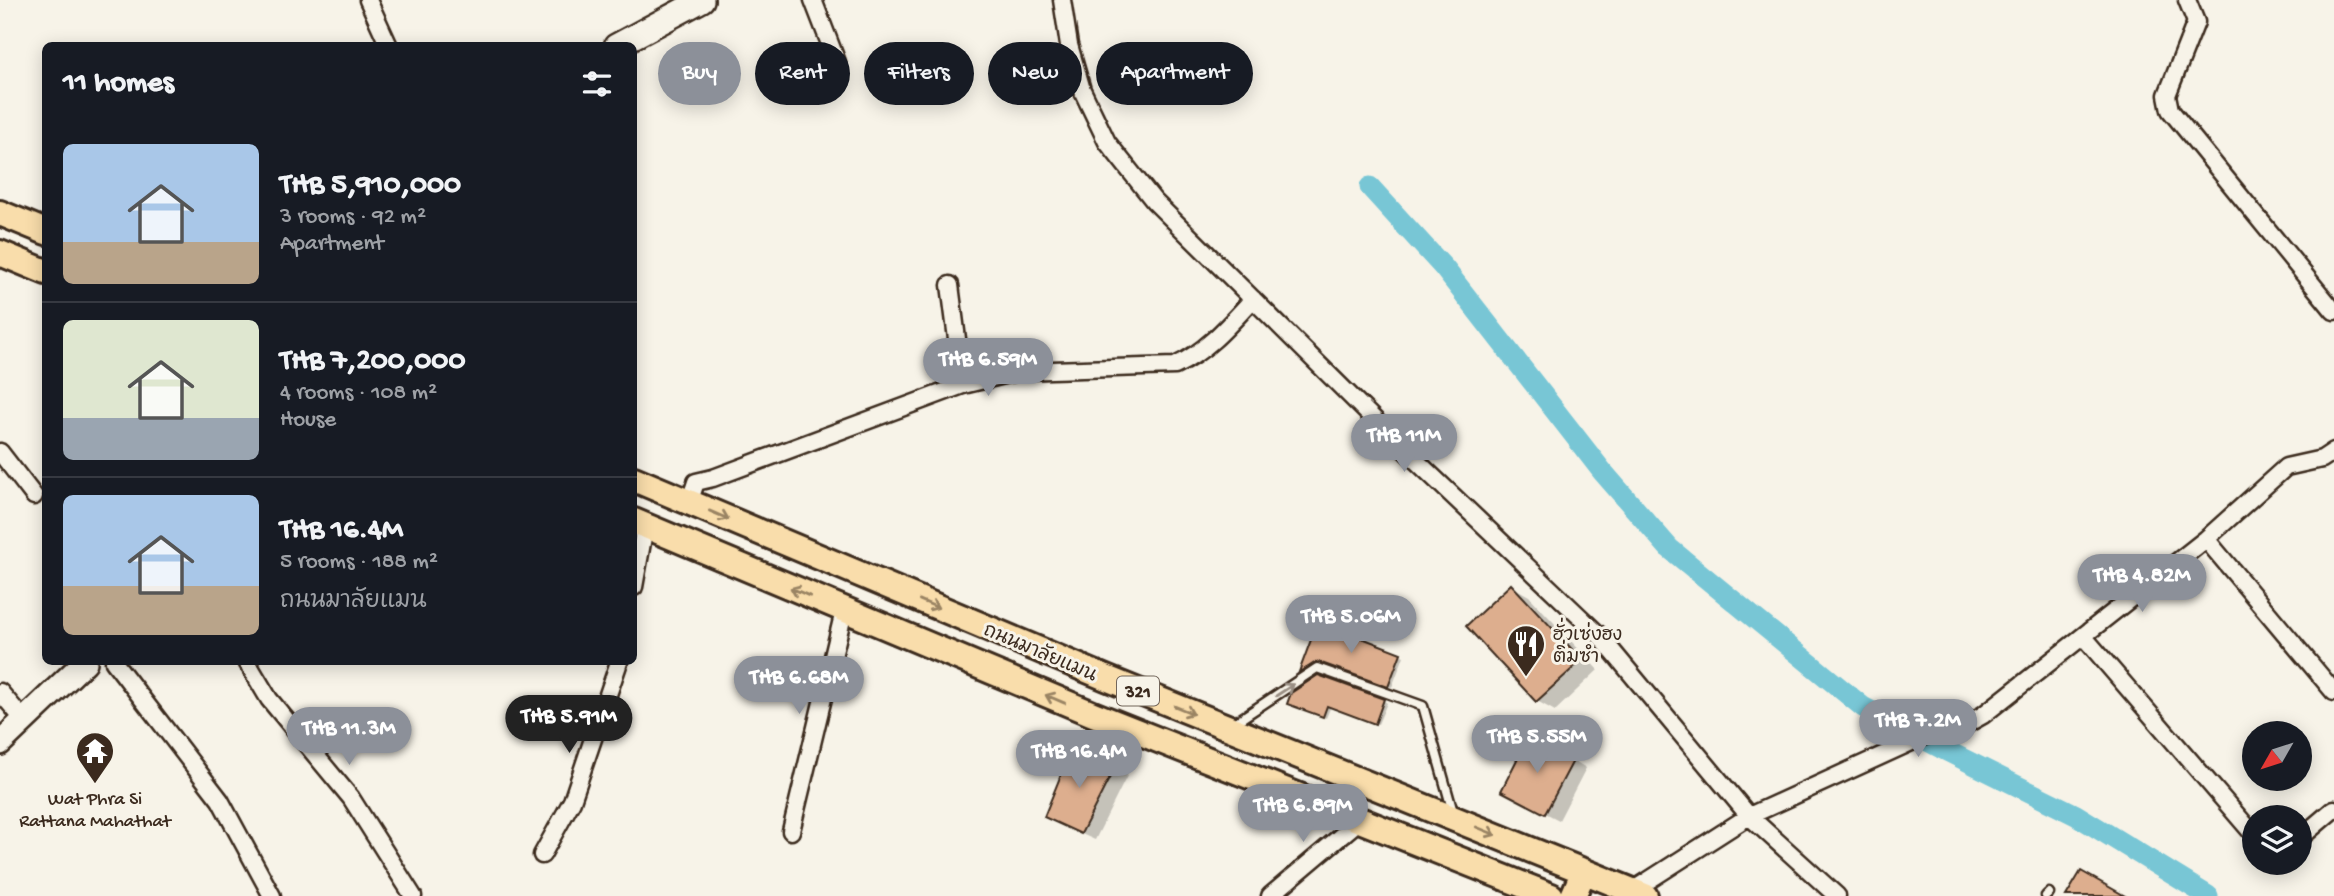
<!DOCTYPE html>
<html lang="en">
<head>
<meta charset="utf-8">
<style>
	:root { --surface:#171b24; --page:#20242c; --text:#f1f3f6; --muted:#9ea1a6; --line:#363941; --accent:#8c9099 }
	body { margin:0; font-family:"Gochi Hand","Playpen Sans Thai",sans-serif; background:var(--page); color:var(--text); height:100vh; display:flex; flex-direction:column; font-size:26px; white-space:nowrap }
	* { box-sizing:border-box; margin:0 }
	p { font-size:23px; color:var(--muted) }
	.icon { flex:none; width:38px; height:38px; fill:none; stroke:currentColor; stroke-width:2; stroke-linecap:round; stroke-linejoin:round }
	.map { position:relative; flex:1; overflow:hidden }
	.side { position:absolute; left:42px; top:42px; width:595px; height:623px; display:flex; flex-direction:column; background:var(--surface); border-radius:10px; box-shadow:0 4px 18px #0003 }
	.side>* { flex:none }
	.hud { position:absolute; left:658px; top:42px; width:665px; height:63px; display:flex; gap:14px }
	.needle { width:46px; rotate:231deg }
	.controls { position:absolute; left:2242px; top:721px; display:grid; gap:14px }
	.controls a { display:grid; place-items:center; width:70px; height:70px; border-radius:50%; background:var(--surface); box-shadow:0 4px 18px #0003; font-size:35px }
	.price { position:absolute; translate:-50% -60px; padding:0 16px; border-radius:24px; background:var(--accent); color:#fff; font-size:23px; line-height:46px; filter:drop-shadow(0 2px 4px #0008) }
	.price::after { content:''; position:absolute; left:50%; top:42px; width:21px; height:16px; margin-left:-10px; background:inherit; clip-path:polygon(0 0,100% 0,50% 100%) }
	.price.active { background:#222; color:#fff }
	ul { padding:0; list-style:none }
	li { display:flex; align-items:center; gap:21px; height:175px; padding:0 21px }
	li+li { border-top:2px solid var(--line) }
	li span { display:grid; place-items:center; flex:none; width:196px; height:140px; border-radius:10px; color:#555 }
	li>.icon { margin-inline-start:auto }
	span .icon { width:84px; height:84px; fill:#fffc; stroke-width:1 }
	li b { font-size:30px }
	h2 { display:flex; justify-content:space-between; align-items:center; height:84px; padding:0 21px; font-size:30px }
	.pill { padding:0 24px; border-radius:32px; background:var(--surface); box-shadow:0 4px 18px #0003; font-size:24px; line-height:63px }
	.pill.active { background:var(--accent); color:#fff }
	.map>svg:first-child { display:block }
	.shadow { fill:#0003 }
	.lines { fill:none; stroke-linecap:round; stroke-linejoin:round }
	.canal { stroke:#78c6d5; stroke-width:21 }
	.building { fill:#ddae8e; stroke:#3b2a1e; stroke-width:2 }
	.service-casing { stroke:#3b2a1e; stroke-width:13 }
	.minor-casing { stroke:#3b2a1e; stroke-width:21 }
	.secondary-casing { stroke:#3b2a1e; stroke-width:28 }
	.primary-casing { stroke:#3b2a1e; stroke-width:30 }
	.service { stroke:#f7f3e8; stroke-width:8 }
	.minor { stroke:#f7f3e8; stroke-width:16 }
	.secondary { stroke:#f7f3e8; stroke-width:23 }
	.primary { stroke:#f9ddab; stroke-width:24 }
	.oneway { stroke:#9a8464 }
	.oneway2 { stroke:#998e83 }
	.labels { text-anchor:middle; stroke-width:6; stroke-linejoin:round; paint-order:stroke }
	.shield { fill:#f7f3e8; stroke:#73665b; stroke-width:2 }
	.shield-label { font-size:18px; font-weight:bold; fill:#3b2a1e }
	.poi-label { font-size:19px; fill:#3b2a1e; stroke:#f7f3e8; text-anchor:start }
	.street-label { font-size:19px; fill:#3b2a1e; stroke:#f7f3e8 }
</style>
</head>
<body>
<div class="map">
<svg width="2334" height="896" viewBox="0 0 2334 896">
	<rect width="100%" height="100%" fill="#f7f3e8"/>
	<filter id="ink" filterUnits="userSpaceOnUse"><feTurbulence type="fractalNoise" baseFrequency=".0143" numOctaves="2"/><feDisplacementMap in="SourceGraphic" scale="14" xChannelSelector="R" yChannelSelector="G"/><feConvolveMatrix kernelMatrix="1 2 1 2 8 2 1 2 1" color-interpolation-filters="sRGB"/></filter>
	<g filter="url(#ink)">
		<!-- shadow -->
		<path class="shadow" d="M1511,586L1529,596L1598,670L1555,711L1537,701Z
			M1319,624L1404,656L1392,687L1323,663L1304,673L1301,671Z
			M1383,700L1387,703L1378,724L1331,706L1326,718L1293,705Z
			M1083,751L1128,774L1095,840L1059,824Z
			M1573,760L1586,768L1559,820L1516,798Z"/>
		<g class="lines">
			<!-- canal -->
			<path class="canal" d="M1370,187L1444,268L1602,471L1669,548L1863,707L1941,748L2076,815L2208,896"/>
		</g>
		<!-- building -->
		<path class="building" d="M1511,584L1582,660L1536,702L1466,626Z
			M1318,621L1401,653L1388,687L1319,662L1299,672Z
			M1318,675L1384,699L1375,724L1327,706L1323,717L1287,704L1291,693Z
			M1529,736L1574,759L1545,814L1501,791Z
			M1083,749L1116,765L1081,834L1044,817L1069,755Z
			M2081,871L2125,896H2066Z"/>
		<g class="lines">
			<defs>
				<path id="service" d="M1233,724L1317,668L1423,706L1453,812
					M2046,896L2049,893"/>
				<path id="minor" d="M368,0L389,46
					M813,0L837,62
					M1062,0L1069,45L1082,90L1107,142L1154,201L1408,453L1599,635L1749,816L1837,896
					M2187,0L2196,22L2167,95L2170,110L2334,311
					M950,285L963,385
					M0,452L34,496
					M689,503L696,482L713,478L963,385L1021,371L1175,366C1207,351 1229,325 1253,299
					M2206,539L2334,692
					M634,587L645,526
					M2083,636L2254,835
					M114,662L220,800L272,896
					M247,662L269,699L351,798L413,896
					M0,692L24,720
					M791,831L844,611
					M2300,838L2334,809
					M542,855L572,801L619,662
					M1632,891L1749,816L1929,734L1956,730L1983,715L2206,539L2286,467L2322,459L2334,451
					M1270,896L1360,820"/>
				<path id="secondary" d="M616,46L702,0
					M0,743L85,662"/>
				<path id="primary" d="M0,213L46,232
					M0,253L46,272
					M634,479L1106,678L1645,896
					M634,521L1093,714L1551,896
					M1573,896L1584,871"/>
			</defs>
			<!-- service casing -->
			<use href="#service" class="service-casing"/>
			<!-- minor casing -->
			<use href="#minor" class="minor-casing"/>
			<!-- secondary casing -->
			<use href="#secondary" class="secondary-casing"/>
			<!-- primary casing -->
			<use href="#primary" class="primary-casing"/>
			<!-- service -->
			<use href="#service" class="service"/>
			<!-- minor -->
			<use href="#minor" class="minor"/>
			<!-- secondary -->
			<use href="#secondary" class="secondary"/>
			<!-- primary -->
			<use href="#primary" class="primary"/>
		</g>
		<!-- one-way arrows -->
		<defs><path id="oneway-shaft" d="M-6 0H5M1.5-3L5.5 0L1.5 3" fill="none" stroke-width="1.6" stroke-linecap="round" stroke-linejoin="round" transform="scale(1.75)"/></defs>
		<g class="oneway">
			<use href="#oneway-shaft" transform="translate(719 515) rotate(23)"/>
			<use href="#oneway-shaft" transform="translate(800 592) rotate(-157)"/>
			<use href="#oneway-shaft" transform="translate(929 604) rotate(23)"/>
			<use href="#oneway-shaft" transform="translate(1055 699) rotate(-157)"/>
			<use href="#oneway-shaft" transform="translate(1184 710) rotate(22)"/>
			<use href="#oneway-shaft" transform="translate(1486 831) rotate(22)"/>
		</g>
		<use class="oneway2" href="#oneway-shaft" transform="translate(1285 690) rotate(-33)"/>
	</g>
	<!-- icons -->
	<defs>
		<symbol id="restaurant-pin" viewBox="-11 -11 22 30"><path d="M0 17L-7.5 6A9.5 9.5 0 1 1 7.5 6Z" fill="#3b2a1e" stroke="#f7f3e8"/><path d="M-5-6h1v4h1v-4h1v4h1v-4h1v5L-1.5 .5V6h-2V.5L-5-1ZM5-6V6H3V1.5H1.5Q1.5-4 5-6Z" fill="#fff"/></symbol>
		<symbol id="temple-pin" viewBox="-11 -11 22 30"><path d="M0 17L-7.5 6A9.5 9.5 0 1 1 7.5 6Z" fill="#3b2a1e" stroke="#f7f3e8"/><path d="M0-6L5-2H3V0L6.5 2.5H4V6H1.5V3h-3V6H-4V2.5H-6.5L-3 0V-2H-5Z" fill="#fff"/></symbol>
	</defs>
	<g fill-rule="evenodd">
		<use href="#restaurant-pin" x="1504" y="622" width="44" height="60"/>
		<use href="#temple-pin" x="73" y="729" width="44" height="60"/>
	</g>
	<g class="labels">
		<!-- shield labels -->
		<rect class="shield" x="1117" y="676.5" width="42" height="29" rx="5"/>
		<g class="shield-label">
			<text x="1138" y="697">321</text>
		</g>
		<!-- poi labels -->
		<g class="poi-label">
			<text x="1553" y="640">ฮั่วเซ่งฮง<tspan x="1553" dy="22">ติ่มซำ</tspan></text>
			<text x="95" y="804" text-anchor="middle">Wat Phra Si<tspan x="95" dy="22">Rattana Mahathat</tspan></text>
		</g>
		<!-- street labels -->
		<g class="street-label">
			<text transform="translate(1041 651) rotate(23)" y="7">ถนนมาลัยแมน</text>
		</g>
	</g>
</svg>
<div class="controls">
<a><svg class="needle" viewBox="-14 -14 28 28"><path d="M0-13l5 13h-10z" fill="#e53935"/><path d="M0 13l5-13h-10z" fill="#9ea1a6"/></svg></a>
<a><svg class="icon" aria-label="layers" viewBox="0 0 24 24"><path d="M12 4l9 5-9 5-9-5zM3 14l9 5 9-5"/></svg></a>
</div>
<b class="price" style="left:988px;top:398px">THB 6.59M</b>
<b class="price" style="left:1404px;top:474px">THB 11M</b>
<b class="price" style="left:2142px;top:614px">THB 4.82M</b>
<b class="price" style="left:1351px;top:655px">THB 5.06M</b>
<b class="price" style="left:799px;top:716px">THB 6.68M</b>
<b class="price active" style="left:569px;top:755px">THB 5.91M</b>
<b class="price" style="left:1918px;top:759px">THB 7.2M</b>
<b class="price" style="left:349px;top:767px">THB 11.3M</b>
<b class="price" style="left:1537px;top:775px">THB 5.55M</b>
<b class="price" style="left:1079px;top:790px">THB 16.4M</b>
<b class="price" style="left:1303px;top:844px">THB 6.89M</b>
<div class="hud">
<a class="pill active">Buy</a>
<a class="pill">Rent</a>
<a class="pill">Filters</a>
<a class="pill">New</a>
<a class="pill">Apartment</a>
</div>
<section class="side">
<h2>11 homes<svg class="icon" aria-label="filters" viewBox="0 0 24 24"><path d="M4 7h16M4 17h16"/><circle cx="9" cy="7" r="2"/><circle cx="15" cy="17" r="2"/></svg></h2>
<ul>
<li><span style="background:linear-gradient(#a9c7e8 70%,#b9a48a 0)"><svg class="icon" aria-label="home" viewBox="0 0 24 24"><path d="M3 11l9-7 9 7M6 9v11h12V9"/></svg></span><div><b>THB 5,910,000</b><p>3 rooms · 92 m²</p><p>Apartment</p></div></li>
<li><span style="background:linear-gradient(#dfe7d0 70%,#9aa5b1 0)"><svg class="icon" aria-label="home" viewBox="0 0 24 24"><path d="M3 11l9-7 9 7M6 9v11h12V9"/></svg></span><div><b>THB 7,200,000</b><p>4 rooms · 108 m²</p><p>House</p></div></li>
<li><span style="background:linear-gradient(#a9c7e8 65%,#b9a48a 0)"><svg class="icon" aria-label="home" viewBox="0 0 24 24"><path d="M3 11l9-7 9 7M6 9v11h12V9"/></svg></span><div><b>THB 16.4M</b><p>5 rooms · 188 m²</p><p>ถนนมาลัยแมน</p></div></li>
</ul>
</section>
</div>
</body>
</html>
